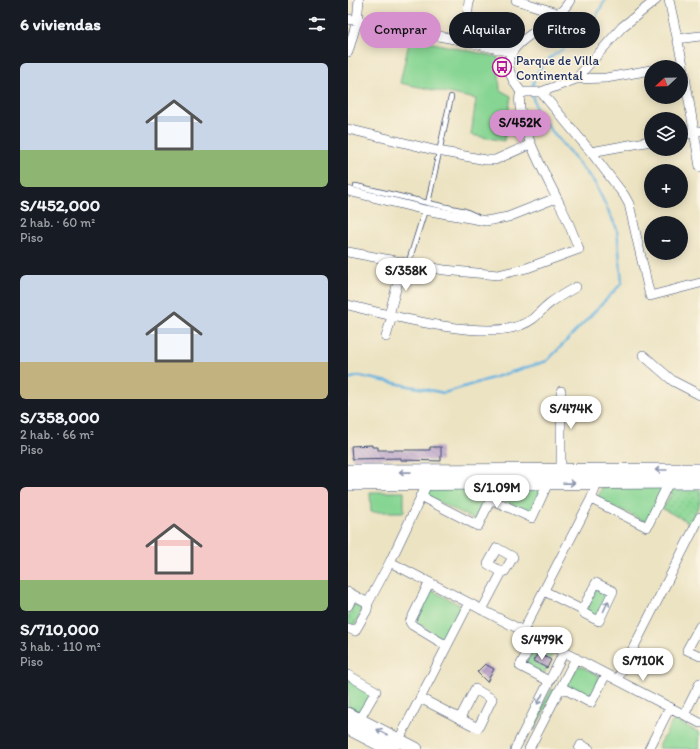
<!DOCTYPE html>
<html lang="es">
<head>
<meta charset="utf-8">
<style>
	:root { --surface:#171b24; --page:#242831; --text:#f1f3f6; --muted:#9ea1a6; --accent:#d690ce }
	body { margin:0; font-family:Itim,sans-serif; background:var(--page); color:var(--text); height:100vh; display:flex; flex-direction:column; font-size:15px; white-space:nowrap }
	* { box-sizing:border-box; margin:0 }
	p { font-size:13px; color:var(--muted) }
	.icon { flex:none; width:22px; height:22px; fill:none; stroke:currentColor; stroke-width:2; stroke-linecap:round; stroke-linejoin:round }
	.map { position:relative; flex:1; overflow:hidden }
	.side { display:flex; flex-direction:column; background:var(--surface); width:348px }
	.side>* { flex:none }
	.hud { position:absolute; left:12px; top:12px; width:280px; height:36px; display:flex; gap:8px }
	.needle { width:26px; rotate:248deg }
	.controls { position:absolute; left:296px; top:60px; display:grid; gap:8px }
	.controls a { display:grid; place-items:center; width:44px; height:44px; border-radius:50%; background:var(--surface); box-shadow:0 2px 10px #0003; font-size:20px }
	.price { position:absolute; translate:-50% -34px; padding:0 9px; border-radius:14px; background:#fff; color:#222; font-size:13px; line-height:26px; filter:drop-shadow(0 1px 2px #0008) }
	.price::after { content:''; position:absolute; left:50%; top:24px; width:12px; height:9px; margin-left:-6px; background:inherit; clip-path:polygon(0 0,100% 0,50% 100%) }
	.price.selected { background:var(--accent); color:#111 }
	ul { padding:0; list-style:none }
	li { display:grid; align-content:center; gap:8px; height:212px; padding:0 20px }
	li span { display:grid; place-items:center; height:124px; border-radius:6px; color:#555 }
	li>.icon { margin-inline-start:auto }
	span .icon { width:72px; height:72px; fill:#fffc; stroke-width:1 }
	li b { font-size:17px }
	h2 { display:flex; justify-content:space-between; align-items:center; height:48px; padding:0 20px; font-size:17px }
	.tag { padding:0 14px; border-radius:18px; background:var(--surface); box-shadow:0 2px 10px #0003; font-size:14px; line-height:36px }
	.tag.selected { background:var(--accent); color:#111 }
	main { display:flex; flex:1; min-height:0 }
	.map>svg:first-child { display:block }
	.grass { fill:url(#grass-dots); stroke:#508278 }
	.park { fill:#86d593; stroke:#508278 }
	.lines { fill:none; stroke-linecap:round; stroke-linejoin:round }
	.stream { stroke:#68b4e1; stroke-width:2.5 }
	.building { fill:url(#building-back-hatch) }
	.lane-casing { stroke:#3a4a6d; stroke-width:6 }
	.street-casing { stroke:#3a4a6d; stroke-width:10 }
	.secondary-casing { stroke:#3a4a6d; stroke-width:14 }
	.lane { stroke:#fff; stroke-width:4.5 }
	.street { stroke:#fff; stroke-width:9 }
	.secondary { stroke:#fff; stroke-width:13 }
	.oneway { stroke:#8d97ae }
	.labels { text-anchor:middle; stroke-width:3; stroke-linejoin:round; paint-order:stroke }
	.poi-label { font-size:13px; fill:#1b2f5e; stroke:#fcf5e5; text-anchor:start }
</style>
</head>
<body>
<main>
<section class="side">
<h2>6 viviendas<svg class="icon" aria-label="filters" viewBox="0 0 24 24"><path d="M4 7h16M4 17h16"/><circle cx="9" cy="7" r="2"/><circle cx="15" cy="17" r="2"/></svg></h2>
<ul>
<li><span style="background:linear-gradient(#c9d6e8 70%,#8fb573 0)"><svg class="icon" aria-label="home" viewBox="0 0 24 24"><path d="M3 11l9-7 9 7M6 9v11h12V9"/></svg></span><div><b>S/452,000</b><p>2 hab. · 60 m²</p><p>Piso</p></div></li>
<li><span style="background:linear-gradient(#c9d6e8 70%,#c2b280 0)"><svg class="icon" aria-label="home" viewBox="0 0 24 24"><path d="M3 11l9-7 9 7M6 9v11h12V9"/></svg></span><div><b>S/358,000</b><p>2 hab. · 66 m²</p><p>Piso</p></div></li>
<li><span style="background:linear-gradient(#f6c9c9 75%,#8fb573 0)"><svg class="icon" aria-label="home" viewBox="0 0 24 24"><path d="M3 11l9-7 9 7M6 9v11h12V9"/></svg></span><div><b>S/710,000</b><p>3 hab. · 110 m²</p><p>Piso</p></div></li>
</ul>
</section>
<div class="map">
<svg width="352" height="749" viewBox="0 0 352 749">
	<defs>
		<pattern id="grass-dots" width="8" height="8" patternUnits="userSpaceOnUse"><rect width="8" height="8" fill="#86d593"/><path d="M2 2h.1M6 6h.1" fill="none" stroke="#73b781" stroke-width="1.8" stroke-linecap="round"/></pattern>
		<pattern id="building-back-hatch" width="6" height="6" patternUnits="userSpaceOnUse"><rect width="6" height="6" fill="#b9a1c9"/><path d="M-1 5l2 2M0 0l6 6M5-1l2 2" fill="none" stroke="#9684a6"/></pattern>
	</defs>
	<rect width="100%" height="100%" fill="#fcf5e5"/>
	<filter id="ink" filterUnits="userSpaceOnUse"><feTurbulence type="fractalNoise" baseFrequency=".025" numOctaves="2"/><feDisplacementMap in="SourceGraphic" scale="8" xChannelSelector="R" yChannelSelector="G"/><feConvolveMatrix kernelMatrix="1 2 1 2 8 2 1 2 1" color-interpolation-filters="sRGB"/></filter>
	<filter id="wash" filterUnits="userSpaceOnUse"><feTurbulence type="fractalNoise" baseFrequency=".012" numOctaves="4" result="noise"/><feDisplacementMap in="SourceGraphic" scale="16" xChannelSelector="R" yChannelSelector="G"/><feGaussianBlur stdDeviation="0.9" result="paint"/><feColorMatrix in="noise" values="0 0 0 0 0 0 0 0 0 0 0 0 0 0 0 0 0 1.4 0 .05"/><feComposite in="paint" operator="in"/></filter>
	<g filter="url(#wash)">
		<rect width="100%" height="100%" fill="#ece3c2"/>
		<!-- grass -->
		<path class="grass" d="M325,489H352V503L342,523L315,509Z
			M6,604L15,608L6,627L0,624V615Z
			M187,646L205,655L196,674L177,665Z
			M203,689L206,691L186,730L183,728Z"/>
		<!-- park -->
		<path class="park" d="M62,38L150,57L152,90L163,96L156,141L123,135L128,99L52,83Z
			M191,487L194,491L184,514L148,497L151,488Z
			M254,487H312L315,490L299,522L249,499Z
			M83,488H143L144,491L129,521L79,496Z
			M22,492H56V512H23Z
			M248,587L261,591L251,617L238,612Z
			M83,590L112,605L113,609L98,638H93L67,622Z
			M230,666H232L252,676L243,699L221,688L219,685Z
			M0,678L25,691L13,713L0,707Z
			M327,720L352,733L351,749L310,748L324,722Z"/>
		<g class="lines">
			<!-- stream -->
			<path class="stream" d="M184,89C189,60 207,56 228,40C240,30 250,14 257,0
				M0,379L11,376L96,393L199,361L274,283L269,229L247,183L189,113L184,94"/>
		</g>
		<g id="blocks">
			<!-- building -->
			<path class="building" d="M24,445V447H30V450H82V447H93V461L53,460V458L4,459L3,446Z
				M190,653L203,660L199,668L185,661Z
				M137,664L146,669L139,682L129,672Z"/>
		</g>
	</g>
	<g filter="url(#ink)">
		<use href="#blocks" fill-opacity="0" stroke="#3a4a6d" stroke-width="1"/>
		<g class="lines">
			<defs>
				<path id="lane" d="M103,97L80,203L117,211L128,216
					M8,186L80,203
					M60,264L77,210"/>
				<path id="street" d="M168,0L212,14
					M321,0L335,65L352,167
					M0,19L117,41L163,52
					M329,39L352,36
					M117,41L121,0
					M0,52L9,21L11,0
					M322,67L335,65
					M228,79L274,27L308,0
					M193,92L243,152L276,195L281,204L302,296L352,283
					M174,93C131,41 204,35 222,0
					M0,129L90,151L138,160H147L183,144
					M333,135L351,131
					M243,152L303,141
					M0,191L77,210L138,221L160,217L208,198
					M0,252L96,270L150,275L179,268L231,249C225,235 220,220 213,207C201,181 167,122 172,95L177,92H193L228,79L258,78L303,70
					M0,305C41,315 135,341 173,325C189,319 190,312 202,303C210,297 219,292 228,287
					M41,315L55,263
					M38,337L44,316
					M295,355L325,381L352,395
					M213,391V470
					M72,496L130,526L150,484
					M142,499L184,518L200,483
					M243,499L299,527L321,482
					M42,562L352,723
					M81,583L62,622L64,625L99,646
					M196,591L234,610L237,614L251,621L265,591L248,583L234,610
					M0,592L20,603
					M0,606L5,595
					M134,610L154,572L157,571L165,557L149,548L140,564L154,572
					M352,626L339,650L352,656
					M0,628L7,631L19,610L20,603L42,562L81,480
					M175,631L243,499L251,479
					M187,637L172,666L201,681
					M0,675L28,691L11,720
					M269,680L352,517
					M213,687L243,703L258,674
					M72,698L130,728L144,699L127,689L112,718
					M336,715L352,683
					M46,749L121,603
					M167,749L216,652
					M181,749L228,658
					M231,749L233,745L241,749
					M301,749L322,707"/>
				<path id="secondary" d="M0,471L352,470
					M0,484L352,482
					M0,714L68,749
					M0,728L41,749"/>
			</defs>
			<!-- lane casing -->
			<use href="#lane" class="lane-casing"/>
			<!-- street casing -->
			<use href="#street" class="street-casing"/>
			<!-- secondary casing -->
			<use href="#secondary" class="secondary-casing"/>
			<!-- lane -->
			<use href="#lane" class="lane"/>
			<!-- street -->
			<use href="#street" class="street"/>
			<!-- secondary -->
			<use href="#secondary" class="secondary"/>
		</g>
		<!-- one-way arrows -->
		<defs><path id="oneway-shaft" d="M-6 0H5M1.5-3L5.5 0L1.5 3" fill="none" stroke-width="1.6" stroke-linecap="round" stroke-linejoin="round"/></defs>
		<g class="oneway">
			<use href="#oneway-shaft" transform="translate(313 470) rotate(180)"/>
			<use href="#oneway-shaft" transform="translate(57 472) rotate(-179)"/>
			<use href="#oneway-shaft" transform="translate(221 483) rotate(-1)"/>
			<use href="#oneway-shaft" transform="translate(258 606) rotate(-65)"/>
			<use href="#oneway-shaft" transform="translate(192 699) rotate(117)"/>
			<use href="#oneway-shaft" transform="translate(34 732) rotate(-153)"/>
		</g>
	</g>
	<!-- icons -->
	<defs>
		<symbol id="bus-ring" viewBox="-11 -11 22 22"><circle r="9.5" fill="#fcf5e5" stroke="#b5179e" stroke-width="1.5"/><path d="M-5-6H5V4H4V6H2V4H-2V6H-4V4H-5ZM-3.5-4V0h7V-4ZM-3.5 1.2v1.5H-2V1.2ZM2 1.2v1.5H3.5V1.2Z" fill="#b5179e"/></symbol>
	</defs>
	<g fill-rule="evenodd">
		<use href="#bus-ring" x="143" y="56" width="22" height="22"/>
	</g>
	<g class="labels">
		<!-- poi labels -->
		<g class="poi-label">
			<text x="168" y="65">Parque de Villa<tspan x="168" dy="15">Continental</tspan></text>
		</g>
	</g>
</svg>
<div class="controls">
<a><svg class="needle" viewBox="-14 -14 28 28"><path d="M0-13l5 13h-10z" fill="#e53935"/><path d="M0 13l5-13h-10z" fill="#9ea1a6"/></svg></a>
<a><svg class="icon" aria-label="layers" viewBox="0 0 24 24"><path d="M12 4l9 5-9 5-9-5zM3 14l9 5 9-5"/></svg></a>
<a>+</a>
<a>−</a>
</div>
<b class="price selected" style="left:172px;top:144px">S/452K</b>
<b class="price" style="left:58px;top:292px">S/358K</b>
<b class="price" style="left:223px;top:430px">S/474K</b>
<b class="price" style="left:149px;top:509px">S/1.09M</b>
<b class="price" style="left:194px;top:661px">S/479K</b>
<b class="price" style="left:295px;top:682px">S/710K</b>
<div class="hud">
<a class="tag selected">Comprar</a>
<a class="tag">Alquilar</a>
<a class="tag">Filtros</a>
</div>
</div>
</main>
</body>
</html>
